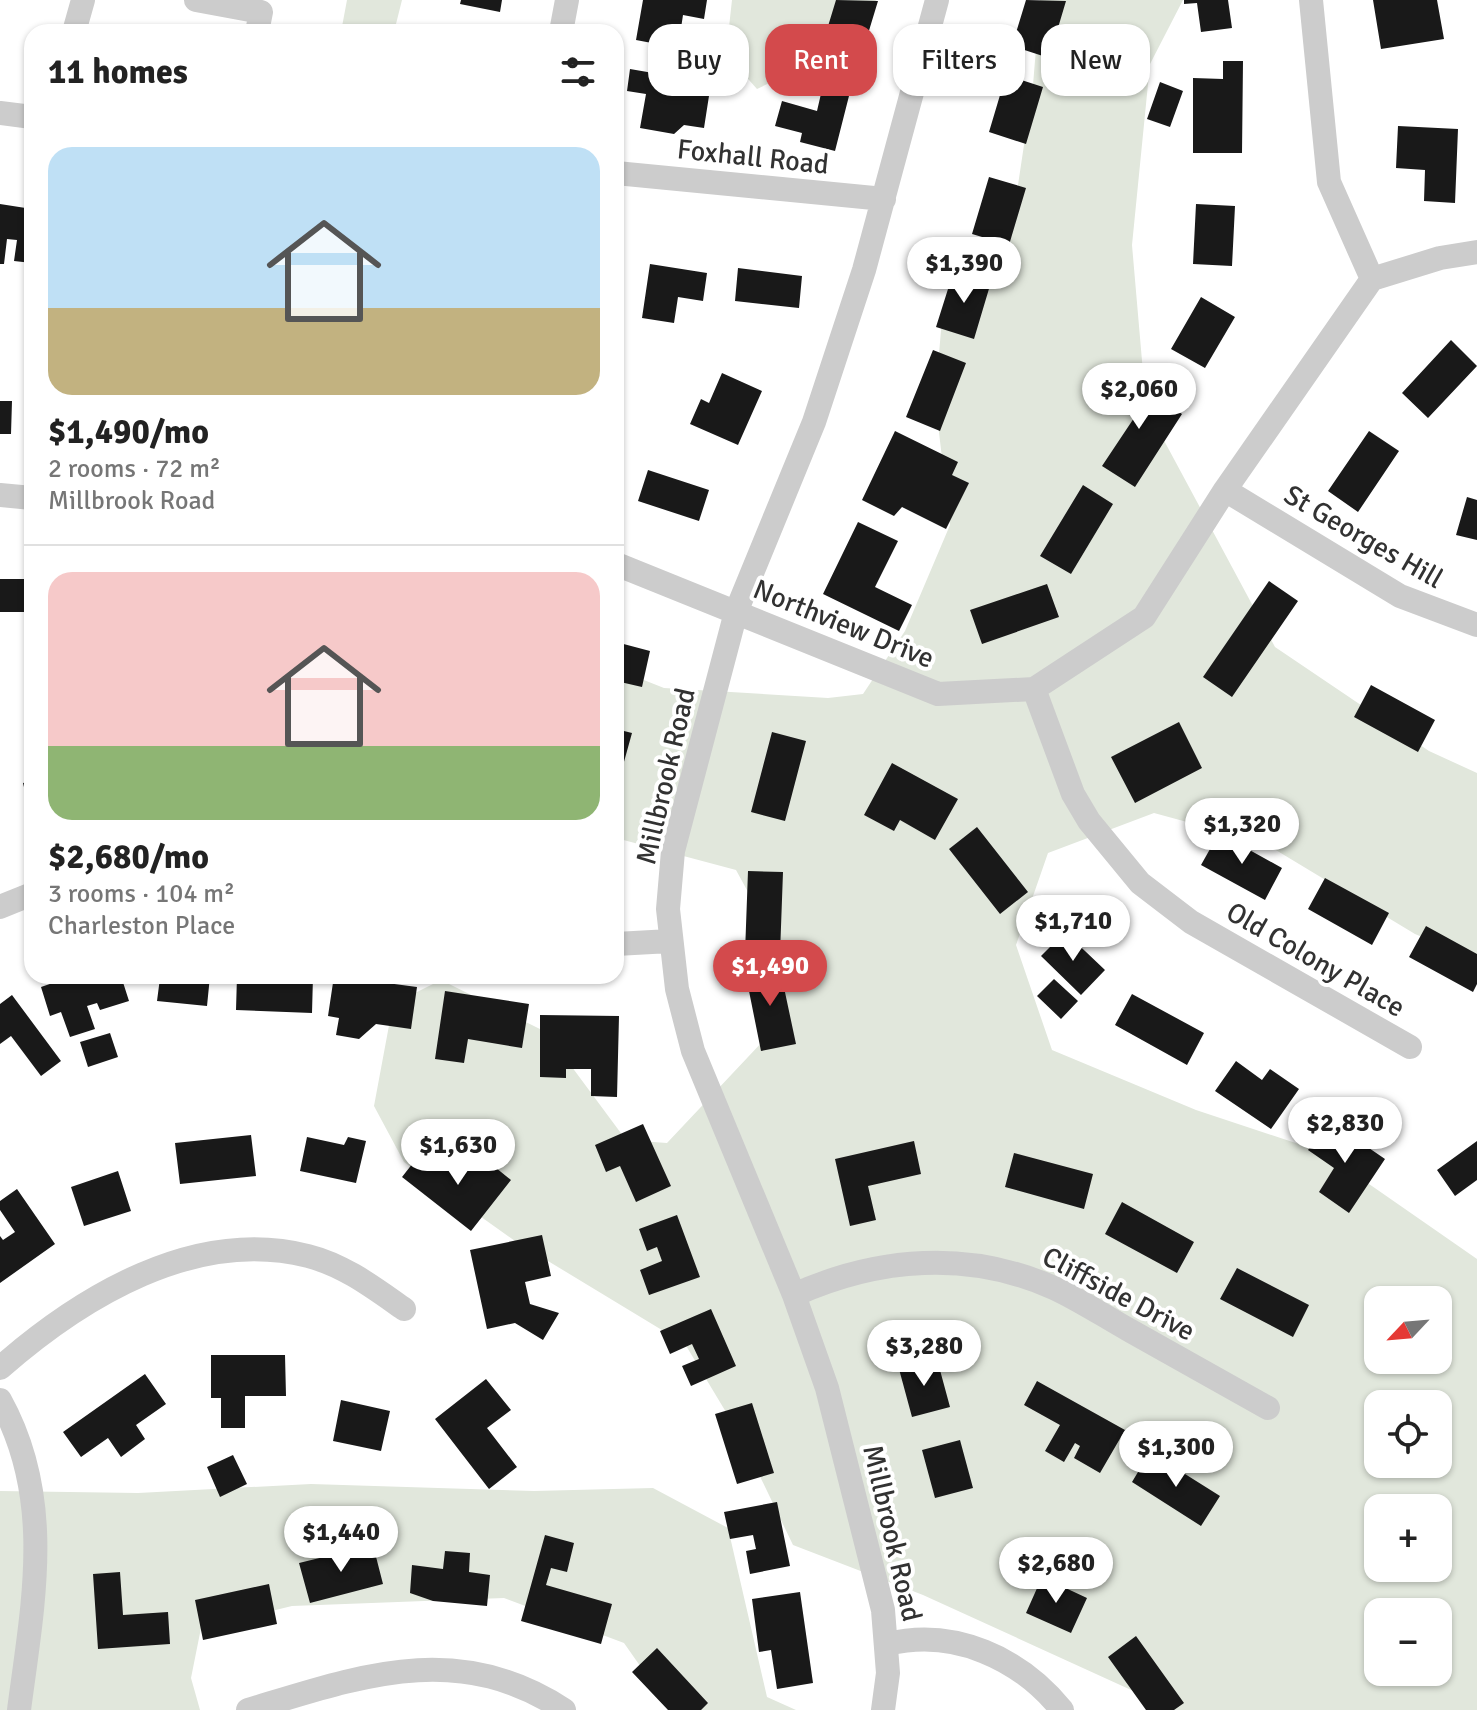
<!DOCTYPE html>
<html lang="en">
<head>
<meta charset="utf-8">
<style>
	:root { --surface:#fff; --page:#f6f6f6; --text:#222; --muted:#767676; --line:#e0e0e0; --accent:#d34a4c }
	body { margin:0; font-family:Signika,sans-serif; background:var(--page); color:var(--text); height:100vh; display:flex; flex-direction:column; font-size:30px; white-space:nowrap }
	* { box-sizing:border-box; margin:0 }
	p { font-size:26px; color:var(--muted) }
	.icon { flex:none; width:44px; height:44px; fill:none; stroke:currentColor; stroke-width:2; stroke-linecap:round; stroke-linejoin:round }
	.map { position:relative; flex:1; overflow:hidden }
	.panel { position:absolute; left:24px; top:24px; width:600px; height:960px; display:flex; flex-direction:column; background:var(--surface); border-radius:24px; box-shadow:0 2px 6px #0004 }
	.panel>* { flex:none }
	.top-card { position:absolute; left:648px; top:24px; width:708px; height:72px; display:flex; gap:16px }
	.needle { width:52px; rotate:244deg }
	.tools { position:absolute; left:1364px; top:1286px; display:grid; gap:16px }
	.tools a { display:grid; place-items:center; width:88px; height:88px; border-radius:16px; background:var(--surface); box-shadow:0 2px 6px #0004; font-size:40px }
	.price { position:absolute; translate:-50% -68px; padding:0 18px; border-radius:28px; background:#fff; color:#222; font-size:26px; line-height:52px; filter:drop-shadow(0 2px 4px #0008) }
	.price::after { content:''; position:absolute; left:50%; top:48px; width:24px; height:18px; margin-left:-12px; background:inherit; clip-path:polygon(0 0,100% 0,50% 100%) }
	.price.on { background:var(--accent); color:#fff }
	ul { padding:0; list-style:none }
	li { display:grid; align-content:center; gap:16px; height:424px; padding:0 24px }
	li+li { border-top:2px solid var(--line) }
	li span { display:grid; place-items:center; height:248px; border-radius:24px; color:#555 }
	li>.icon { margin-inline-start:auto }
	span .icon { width:144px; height:144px; fill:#fffc; stroke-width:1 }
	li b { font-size:34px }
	h2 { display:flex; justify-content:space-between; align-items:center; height:96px; padding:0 24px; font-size:34px }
	.tag { padding:0 28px; border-radius:24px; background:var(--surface); box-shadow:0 2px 6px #0004; font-size:28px; line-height:72px }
	.tag.on { background:var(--accent); color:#fff }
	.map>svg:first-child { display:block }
	.green { fill:#e1e7dc; fill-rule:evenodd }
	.building { fill:#191919 }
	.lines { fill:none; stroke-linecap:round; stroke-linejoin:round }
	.minor { stroke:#ccc; stroke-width:24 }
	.labels { text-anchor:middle; stroke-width:8; stroke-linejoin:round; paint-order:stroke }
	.street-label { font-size:28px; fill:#323232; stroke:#fff }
</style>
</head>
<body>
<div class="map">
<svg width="1477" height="1710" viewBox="0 0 1477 1710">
	<rect width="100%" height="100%" fill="#fff"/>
	<!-- green -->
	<path class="green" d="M347,0H402L394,32H341Z
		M732,0H876L851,44L757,89L726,54Z
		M1040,0H1183L1150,64L1132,245L1146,407L1275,647L1429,751L1477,773V960L1415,934L1264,843L1154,813L1048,853L1016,945L1052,1050L1196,1110L1323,1152L1477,1259V1710H1175L923,1595L793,1545L741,1437L685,1344L515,1241L404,1162L374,1106L393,1004L441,980L546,1032L626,1140L667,1143L765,1039L766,925L736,870L616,838V669L664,688L828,698L863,694L905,631L950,525L935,399L943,308L1012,225L1033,85ZM1378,1300H1438V1360H1378ZM1378,1404H1438V1464H1378ZM1378,1508H1438V1568H1378ZM1378,1612H1438V1672H1378Z
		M311,1484L534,1491L653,1488L728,1528L767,1697L796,1710H671L624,1643L504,1598L292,1606L201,1628L191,1678L200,1710H0V1491L138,1493Z"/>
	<!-- building -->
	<path class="building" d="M461,0H502L500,12L460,4Z
		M643,0H707L704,19L683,15L678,48L636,40Z
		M836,0L878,1L857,70L818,59Z
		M1026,0L1066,1L1049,58L1012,46Z
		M1184,0H1228L1232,28L1201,32L1197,3L1184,4Z
		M1373,0H1437L1444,39L1381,49Z
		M1223,61H1243L1242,153H1193V78L1223,79Z
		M630,69L711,83L704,128L684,125L674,134L640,128L646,94L627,91Z
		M1006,75L1043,87L1026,144L989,132Z
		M1160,82L1183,91L1170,127L1147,119Z
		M823,85L850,92L835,151L800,142L802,133L775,126L782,101L817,111Z
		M1398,126L1458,129L1455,203L1424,201L1425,170L1396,168Z
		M989,177L1026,188L1009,245L972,234Z
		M0,204L32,209V263L14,261L17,240L7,239L4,264H0Z
		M1196,204L1235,206L1232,266L1193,264Z
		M650,264L707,273L703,301L678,297L674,323L642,318Z
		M738,268L802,276L799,308L735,301Z
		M954,270L991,282L974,339L936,327Z
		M1201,297L1235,317L1205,368L1171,349Z
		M1451,340L1477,366L1428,418L1402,393Z
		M933,350L966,363L940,431L906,417Z
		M722,373L762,391L738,445L690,424L701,399L709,403Z
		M1124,376L1182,414L1135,487L1102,466L1134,418L1108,401Z
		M0,401H12L11,434H0Z
		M895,431L958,462L952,475L969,483L946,529L902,507L894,516L862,500Z
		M1369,431L1399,451L1358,512L1328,491Z
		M648,470L709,490L699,521L638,501Z
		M1083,485L1113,504L1071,574L1040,556Z
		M1467,497L1477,500V540L1456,535Z
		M858,522L898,541L875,587L912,605L899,631L823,594Z
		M0,579H32V612H0Z
		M1269,581L1298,601L1232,697L1203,677Z
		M1047,584L1059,617L982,644L970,610Z
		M616,642L650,651L642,687L616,681Z
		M1371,685L1435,720L1418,752L1354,717Z
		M1179,722L1202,768L1135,803L1111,757Z
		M616,729L632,733L617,787H616Z
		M772,732L806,741L785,821L751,812Z
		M892,763L958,799L935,840L900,820L894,831L864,815Z
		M32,781V816H31L23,783Z
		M977,827L1028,892L1000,914L949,849Z
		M1219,833L1282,868L1265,900L1201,865Z
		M748,871L783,872L780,954L745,953Z
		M1325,878L1389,913L1372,945L1308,909Z
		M1426,926L1477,954V984L1473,992L1409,957Z
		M1065,932L1105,970L1081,995L1041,956Z
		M779,964L796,1044L761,1051L745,971Z
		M73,976H121L129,1001L100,1010L97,1003L87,1006L95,1029L70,1037L61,1012L50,1016L41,987Z
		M186,976H210L207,1006L157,1001L160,978L186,981Z
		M237,976H313L312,1013L236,1010Z
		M334,976L417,987L411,1029L376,1024L359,1039L336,1035L339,1018L328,1016Z
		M1054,979L1078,1001L1061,1019L1037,996Z
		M445,991L529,1004L522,1048L468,1039L464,1063L435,1059Z
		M1132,994L1204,1033L1187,1065L1115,1025Z
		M12,995L61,1061L41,1076L11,1036L0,1044V1004Z
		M540,1015L619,1016L617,1097L591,1096V1069H566V1078L540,1077Z
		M110,1033L118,1057L88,1067L80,1042Z
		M1236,1061L1262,1080L1270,1069L1299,1089L1271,1129L1215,1091Z
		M1328,1120L1385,1159L1349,1213L1319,1192L1334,1168L1308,1150Z
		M643,1124L671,1186L636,1202L620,1166L606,1172L595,1145Z
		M251,1135L256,1176L180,1184L175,1143Z
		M307,1137L344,1145L348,1137L366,1141L356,1183L300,1171Z
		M914,1141L921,1174L868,1186L876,1220L850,1226L835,1159Z
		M1477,1141V1180L1455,1196L1437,1170Z
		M424,1149L462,1178L480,1155L511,1180L471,1231L402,1177Z
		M1014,1153L1093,1174L1084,1209L1005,1187Z
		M118,1171L131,1211L84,1226L71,1187Z
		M17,1189L55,1244L0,1283V1236L3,1240L15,1232L0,1210V1201Z
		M1122,1202L1194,1242L1177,1273L1105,1234Z
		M677,1215L700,1277L649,1295L640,1270L662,1261L657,1247L647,1251L639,1229Z
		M542,1235L551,1276L525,1282L530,1304L559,1313L543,1340L515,1323L487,1329L470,1250Z
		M1237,1268L1309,1305L1293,1337L1220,1299Z
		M711,1309L736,1366L691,1386L682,1366L699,1359L692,1344L670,1354L660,1331Z
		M211,1355H285L286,1396H245V1428H221V1398H211Z
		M937,1359L950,1407L912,1417L899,1369Z
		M145,1374L166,1404L136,1425L145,1439L121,1457L108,1438L81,1457L63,1432Z
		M486,1379L511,1410L487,1428L517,1467L489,1489L435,1419Z
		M1037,1381L1125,1430L1100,1473L1074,1458L1080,1446L1075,1443L1064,1462L1045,1451L1060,1425L1024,1405Z
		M341,1400L390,1411L381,1451L333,1441Z
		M752,1403L774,1473L737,1484L715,1414Z
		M960,1440L973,1488L935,1498L922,1450Z
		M1150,1452L1220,1496L1201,1526L1132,1482Z
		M233,1455L247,1484L220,1497L207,1467Z
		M777,1502L790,1566L750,1574L746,1551L756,1549L753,1535L730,1539L724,1512Z
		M545,1535L574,1543L567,1572L551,1568L546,1585L612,1604L601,1644L521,1621Z
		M373,1545L383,1584L310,1603L299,1563Z
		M445,1551L470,1553L469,1572L490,1575L487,1606L433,1601L410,1593L412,1565L443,1569Z
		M120,1572L123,1615L168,1612L170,1644L98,1649L93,1574Z
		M1042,1577L1087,1598L1071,1633L1026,1613Z
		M269,1584L277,1624L203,1640L195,1600Z
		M800,1592L813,1683L777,1689L771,1650L759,1652L752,1599Z
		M1136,1636L1184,1703L1174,1710H1146L1108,1657Z
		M657,1648L708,1703L701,1710H668L632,1672Z"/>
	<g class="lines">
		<!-- minor -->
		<path class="minor" d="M196,0L261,12L257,32
			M1311,0L1329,182L1372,279
			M74,32L83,0
			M561,32L567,0
			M0,113L32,117
			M616,173L884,199
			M1225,490L1400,596L1477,625
			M0,495L32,498
			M616,564L938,694L1034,689L1144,617L1225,490L1372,279L1440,258L1477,252
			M1034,689L1073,794L1089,821L1140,883L1191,922L1410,1047
			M0,907L32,894
			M616,944L670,941
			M794,1295C878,1257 969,1250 1054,1288C1080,1300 1104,1316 1129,1330C1175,1356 1221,1382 1268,1408
			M0,1368C81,1297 195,1227 308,1256C344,1265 374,1288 404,1309
			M0,1400C55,1499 33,1603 19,1710
			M888,1644C954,1628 1020,1658 1062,1710
			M248,1710C358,1677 457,1639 564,1710
			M883,1710L888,1673L883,1610L827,1388L794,1295L693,1051L677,989L668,909L673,851L736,612L814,422L864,270L937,0"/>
	</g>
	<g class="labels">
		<!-- street labels -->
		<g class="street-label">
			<text transform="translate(753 156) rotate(6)" y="10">Foxhall Road</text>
			<text transform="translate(1364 536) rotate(30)" y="10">St Georges Hill</text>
			<text transform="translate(844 623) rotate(22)" y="10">Northview Drive</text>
			<text transform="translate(665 776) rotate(-77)" y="10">Millbrook Road</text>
			<text transform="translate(1316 959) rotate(30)" y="10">Old Colony Place</text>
			<text transform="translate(1119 1293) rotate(28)" y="10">Cliffside Drive</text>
			<text transform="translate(893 1533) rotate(77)" y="10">Millbrook Road</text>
		</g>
	</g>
</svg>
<div class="tools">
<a><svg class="needle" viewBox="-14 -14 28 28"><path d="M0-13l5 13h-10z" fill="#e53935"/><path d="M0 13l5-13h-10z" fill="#767676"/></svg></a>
<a><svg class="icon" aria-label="locate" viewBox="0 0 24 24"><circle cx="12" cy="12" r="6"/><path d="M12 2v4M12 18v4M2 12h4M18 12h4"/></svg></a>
<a>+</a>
<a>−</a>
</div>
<b class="price" style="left:964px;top:305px">$1,390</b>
<b class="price" style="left:1139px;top:431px">$2,060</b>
<b class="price" style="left:1242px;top:866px">$1,320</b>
<b class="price" style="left:1073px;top:963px">$1,710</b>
<b class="price on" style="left:770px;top:1008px">$1,490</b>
<b class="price" style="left:1345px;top:1165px">$2,830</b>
<b class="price" style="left:458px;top:1187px">$1,630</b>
<b class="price" style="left:924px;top:1388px">$3,280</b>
<b class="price" style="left:1176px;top:1489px">$1,300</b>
<b class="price" style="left:341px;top:1574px">$1,440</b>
<b class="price" style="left:1056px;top:1605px">$2,680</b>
<div class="top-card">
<a class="tag">Buy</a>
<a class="tag on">Rent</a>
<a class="tag">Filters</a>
<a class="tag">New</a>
</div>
<section class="panel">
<h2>11 homes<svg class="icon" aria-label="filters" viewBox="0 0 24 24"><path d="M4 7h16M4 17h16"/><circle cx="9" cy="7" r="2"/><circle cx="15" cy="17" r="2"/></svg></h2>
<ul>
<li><span style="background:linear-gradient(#bfe0f5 65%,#c2b280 0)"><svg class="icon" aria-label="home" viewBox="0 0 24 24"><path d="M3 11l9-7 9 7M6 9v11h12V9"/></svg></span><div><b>$1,490/mo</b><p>2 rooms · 72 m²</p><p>Millbrook Road</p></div></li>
<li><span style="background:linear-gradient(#f6c9c9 70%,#8fb573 0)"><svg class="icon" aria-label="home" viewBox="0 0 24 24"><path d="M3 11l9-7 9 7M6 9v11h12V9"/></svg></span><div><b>$2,680/mo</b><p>3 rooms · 104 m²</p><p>Charleston Place</p></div></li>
</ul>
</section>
</div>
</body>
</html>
